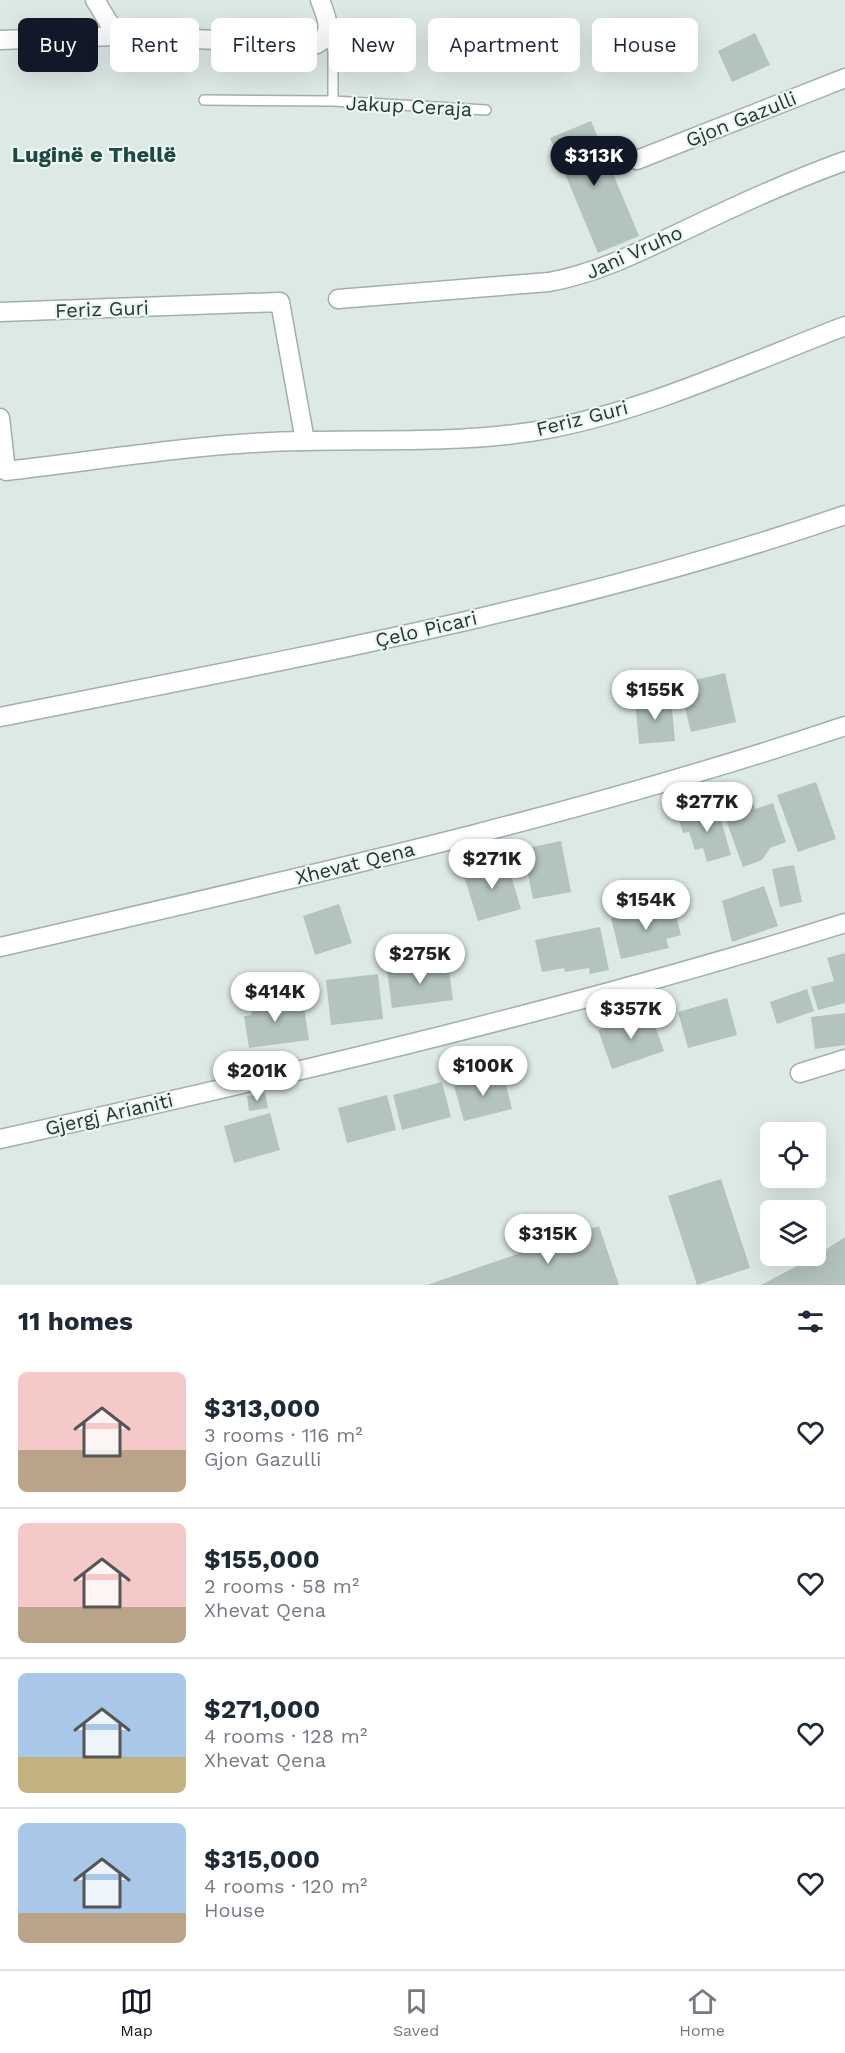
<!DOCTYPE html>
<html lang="en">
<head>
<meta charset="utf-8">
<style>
	:root { --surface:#fff; --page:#f2f2f3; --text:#1f2937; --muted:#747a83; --line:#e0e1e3; --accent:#111827 }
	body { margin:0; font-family:"Work Sans",sans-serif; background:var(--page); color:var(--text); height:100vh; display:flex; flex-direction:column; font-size:22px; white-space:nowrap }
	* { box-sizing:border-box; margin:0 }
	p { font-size:20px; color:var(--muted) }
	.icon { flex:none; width:33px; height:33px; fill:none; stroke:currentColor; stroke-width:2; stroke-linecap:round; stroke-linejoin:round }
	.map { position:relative; height:1285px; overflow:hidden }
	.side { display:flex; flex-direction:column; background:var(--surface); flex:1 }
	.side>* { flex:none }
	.top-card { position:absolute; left:18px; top:18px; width:810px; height:54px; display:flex; gap:12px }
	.fabs { position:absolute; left:760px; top:1122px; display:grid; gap:12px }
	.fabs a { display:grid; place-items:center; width:66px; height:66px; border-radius:9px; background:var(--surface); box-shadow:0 6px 24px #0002; font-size:30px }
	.price { position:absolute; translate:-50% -51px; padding:0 14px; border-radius:21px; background:#fff; color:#222; font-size:20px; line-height:39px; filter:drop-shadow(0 2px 3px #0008) }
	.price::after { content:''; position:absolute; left:50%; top:36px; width:18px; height:14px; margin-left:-9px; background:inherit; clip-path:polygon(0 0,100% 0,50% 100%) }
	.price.on { background:var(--accent); color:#fff }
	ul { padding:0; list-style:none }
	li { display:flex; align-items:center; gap:18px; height:150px; padding:0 18px }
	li+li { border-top:2px solid var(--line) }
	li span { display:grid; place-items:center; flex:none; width:168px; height:120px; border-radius:9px; color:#555 }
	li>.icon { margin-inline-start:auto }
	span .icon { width:72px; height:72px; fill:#fffc; stroke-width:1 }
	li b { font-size:26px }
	h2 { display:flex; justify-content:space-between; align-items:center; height:72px; padding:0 18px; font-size:26px }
	.pill { padding:0 21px; border-radius:9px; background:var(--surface); box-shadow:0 6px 24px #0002; font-size:21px; line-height:54px }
	.pill.on { background:var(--accent); color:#fff }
	.dock { display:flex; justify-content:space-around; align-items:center; height:84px; border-top:2px solid var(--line); background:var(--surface); font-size:16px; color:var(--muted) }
	.dock a { display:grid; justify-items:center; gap:3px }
	.dock .on { color:var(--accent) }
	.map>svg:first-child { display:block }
	.building { fill:#b3c3be }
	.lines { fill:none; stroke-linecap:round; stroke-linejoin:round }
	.service-casing { stroke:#a1b0ac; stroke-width:12 }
	.minor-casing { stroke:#a1b0ac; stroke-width:21 }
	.service { stroke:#fff; stroke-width:9 }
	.minor { stroke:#fff; stroke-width:18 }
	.labels { text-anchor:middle; stroke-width:4.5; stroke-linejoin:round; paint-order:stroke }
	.street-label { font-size:20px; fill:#203834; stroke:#edf6f2 }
	.quarter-label { font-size:22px; font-weight:bold; fill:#1c4943; stroke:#edf6f2 }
</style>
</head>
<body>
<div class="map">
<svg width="845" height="1285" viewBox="0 0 845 1285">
	<rect width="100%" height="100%" fill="#dde9e5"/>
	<!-- building -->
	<path class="building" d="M755,33L770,65L732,82L718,51Z
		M591,121L639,236L598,253L550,138Z
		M725,673L736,722L691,732L679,684Z
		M671,698L675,741L639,744L635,701Z
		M816,782L836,839L798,852L777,795Z
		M751,796L755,809L773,803L786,842L770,848L762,860L743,867L721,806Z
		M717,806L731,855L707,862L703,848L695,850L689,832L683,833L678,817Z
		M561,841L571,892L533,899L523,849Z
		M506,859L521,909L478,921L463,873Z
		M794,865L802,902L780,907L772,869Z
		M764,886L778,926L732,942L722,901Z
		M673,903L681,935L666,939L669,948L621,959L611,918Z
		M339,904L352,943L315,955L303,916Z
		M600,927L609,970L590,974L589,968L565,972L564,968L542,972L535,940Z
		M845,953V1003L818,1010L811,987L834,981L827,958Z
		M448,962L453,1000L392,1008L387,970Z
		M378,974L383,1019L331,1025L326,980Z
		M807,989L814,1011L777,1024L770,1002Z
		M285,995L287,1009L304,1007L309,1040L249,1048L244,1016L252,1015L250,1000Z
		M727,998L737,1035L688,1048L678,1012Z
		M650,1011L664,1051L612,1069L598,1030Z
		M845,1013V1045L815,1049L811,1017Z
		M503,1073L512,1109L464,1121L454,1086Z
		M442,1082L451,1117L402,1130L393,1095Z
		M265,1093L268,1108L249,1111L247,1096Z
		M387,1095L396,1130L347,1143L338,1108Z
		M270,1113L280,1150L234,1163L224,1126Z
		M721,1179L750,1268L697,1285L668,1196Z
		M599,1226L619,1285H427Z
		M845,1237V1285H761L816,1256Z"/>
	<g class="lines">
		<defs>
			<path id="service" d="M328,33L333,51V101
				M204,100L333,101L486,110"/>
			<path id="minor" d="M95,0L117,36
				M0,40L117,36L317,44C335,33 326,16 320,0
				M637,160L845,78
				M338,299L549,282C603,272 649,247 698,224C746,201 795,179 845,161
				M0,312L280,302L305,441
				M0,418L6,471C103,460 207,442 304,441C387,439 472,444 553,428C652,408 751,362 845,326
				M0,717C284,660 571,609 845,515
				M0,947C283,881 569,819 845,726
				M800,1073L845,1059
				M0,1139C283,1076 568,1010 845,923"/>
		</defs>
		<!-- service casing -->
		<use href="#service" class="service-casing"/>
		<!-- minor casing -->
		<use href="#minor" class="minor-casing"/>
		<!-- service -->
		<use href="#service" class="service"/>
		<!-- minor -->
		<use href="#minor" class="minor"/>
	</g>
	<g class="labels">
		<!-- street labels -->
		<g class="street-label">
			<text transform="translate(409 106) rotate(3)" y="7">Jakup Ceraja</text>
			<text transform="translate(741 119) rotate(-22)" y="7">Gjon Gazulli</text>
			<text transform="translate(634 252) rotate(-24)" y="7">Jani Vruho</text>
			<text transform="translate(102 309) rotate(-2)" y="7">Feriz Guri</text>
			<text transform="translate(582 418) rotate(-14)" y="7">Feriz Guri</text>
			<text transform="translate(426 629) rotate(-13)" y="7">Çelo Picari</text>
			<text transform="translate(355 863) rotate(-14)" y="7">Xhevat Qena</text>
			<text transform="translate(109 1114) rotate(-13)" y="7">Gjergj Arianiti</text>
		</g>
		<!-- quarter labels -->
		<g class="quarter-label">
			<text x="94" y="162">Luginë e Thellë</text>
		</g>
	</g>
</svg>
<div class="fabs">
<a><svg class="icon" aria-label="locate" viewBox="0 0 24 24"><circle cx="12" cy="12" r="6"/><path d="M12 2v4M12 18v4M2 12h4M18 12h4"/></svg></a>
<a><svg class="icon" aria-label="layers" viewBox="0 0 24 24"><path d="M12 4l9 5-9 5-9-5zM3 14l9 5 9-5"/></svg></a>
</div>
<b class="price on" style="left:594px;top:187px">$313K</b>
<b class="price" style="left:655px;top:721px">$155K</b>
<b class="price" style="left:707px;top:833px">$277K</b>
<b class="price" style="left:492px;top:890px">$271K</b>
<b class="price" style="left:646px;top:931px">$154K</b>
<b class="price" style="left:420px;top:985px">$275K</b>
<b class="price" style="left:275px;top:1023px">$414K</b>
<b class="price" style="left:631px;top:1040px">$357K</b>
<b class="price" style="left:483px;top:1097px">$100K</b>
<b class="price" style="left:257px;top:1102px">$201K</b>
<b class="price" style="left:548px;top:1265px">$315K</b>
<div class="top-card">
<a class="pill on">Buy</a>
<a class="pill">Rent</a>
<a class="pill">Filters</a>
<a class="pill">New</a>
<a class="pill">Apartment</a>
<a class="pill">House</a>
</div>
</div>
<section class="side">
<h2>11 homes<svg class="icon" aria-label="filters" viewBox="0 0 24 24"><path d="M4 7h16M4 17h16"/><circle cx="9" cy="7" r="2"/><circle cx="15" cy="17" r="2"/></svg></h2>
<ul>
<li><span style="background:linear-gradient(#f6c9c9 65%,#b9a48a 0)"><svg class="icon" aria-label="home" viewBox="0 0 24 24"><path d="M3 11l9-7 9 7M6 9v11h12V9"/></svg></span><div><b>$313,000</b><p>3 rooms · 116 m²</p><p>Gjon Gazulli</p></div><svg class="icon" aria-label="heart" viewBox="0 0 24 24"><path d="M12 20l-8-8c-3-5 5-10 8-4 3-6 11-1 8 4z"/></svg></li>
<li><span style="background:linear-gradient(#f6c9c9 70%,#b9a48a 0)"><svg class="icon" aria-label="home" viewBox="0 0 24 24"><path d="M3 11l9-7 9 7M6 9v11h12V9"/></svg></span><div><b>$155,000</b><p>2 rooms · 58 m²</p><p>Xhevat Qena</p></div><svg class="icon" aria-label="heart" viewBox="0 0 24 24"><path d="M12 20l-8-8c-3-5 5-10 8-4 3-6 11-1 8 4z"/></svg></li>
<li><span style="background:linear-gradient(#a9c7e8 70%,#c2b280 0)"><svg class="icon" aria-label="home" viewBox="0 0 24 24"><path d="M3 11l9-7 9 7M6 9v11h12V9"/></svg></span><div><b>$271,000</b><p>4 rooms · 128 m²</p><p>Xhevat Qena</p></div><svg class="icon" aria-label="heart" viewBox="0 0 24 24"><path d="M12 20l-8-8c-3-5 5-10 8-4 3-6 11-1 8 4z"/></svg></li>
<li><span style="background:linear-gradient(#a9c7e8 75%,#b9a48a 0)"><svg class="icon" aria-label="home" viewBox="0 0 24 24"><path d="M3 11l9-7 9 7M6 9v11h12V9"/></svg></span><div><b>$315,000</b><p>4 rooms · 120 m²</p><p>House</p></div><svg class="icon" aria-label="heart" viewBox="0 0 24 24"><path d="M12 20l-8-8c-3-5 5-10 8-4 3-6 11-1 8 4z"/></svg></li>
</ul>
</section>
<nav class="dock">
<a class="on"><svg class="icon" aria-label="map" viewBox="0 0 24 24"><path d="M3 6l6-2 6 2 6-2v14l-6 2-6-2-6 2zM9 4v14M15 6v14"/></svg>Map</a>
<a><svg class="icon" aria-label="saved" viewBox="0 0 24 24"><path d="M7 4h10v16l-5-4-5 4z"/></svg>Saved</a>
<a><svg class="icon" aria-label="home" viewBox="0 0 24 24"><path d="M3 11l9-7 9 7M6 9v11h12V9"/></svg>Home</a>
</nav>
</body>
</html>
